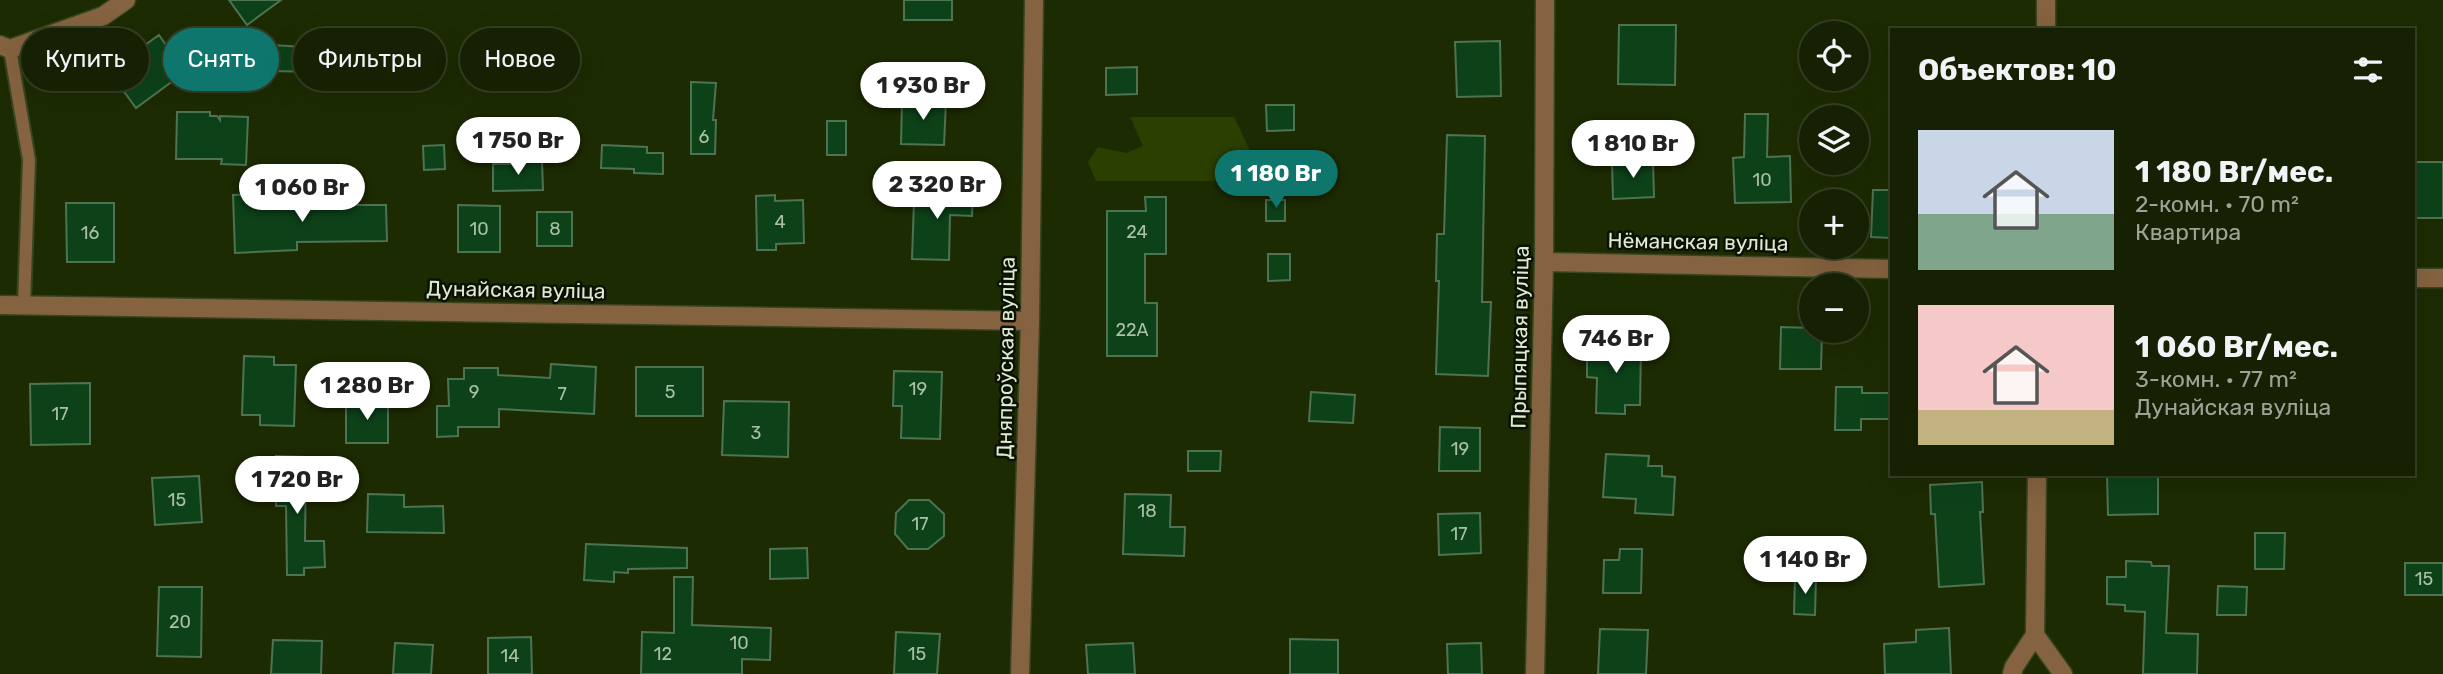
<!DOCTYPE html>
<html lang="ru">
<head>
<meta charset="utf-8">
<style>
	:root { --surface:#162002; --page:#232d11; --text:#f1f3f6; --muted:#9ea399; --line:#353e24; --accent:#0f766e }
	body { margin:0; font-family:Rubik,sans-serif; background:var(--page); color:var(--text); height:100vh; display:flex; flex-direction:column; font-size:26px; white-space:nowrap }
	* { box-sizing:border-box; margin:0 }
	p { font-size:23px; color:var(--muted) }
	.icon { flex:none; width:38px; height:38px; fill:none; stroke:currentColor; stroke-width:2; stroke-linecap:round; stroke-linejoin:round }
	.map { position:relative; flex:1; overflow:hidden }
	.details { position:absolute; left:1890px; top:28px; width:525px; height:448px; display:flex; flex-direction:column; background:var(--surface); border-radius:0px; box-shadow:0 7px 28px #0002,0 0 0 2px var(--line) }
	.details>* { flex:none }
	.top-card { position:absolute; left:21px; top:28px; width:665px; height:63px; display:flex; gap:14px }
	.tools { position:absolute; left:1799px; top:21px; display:grid; gap:14px }
	.tools a { display:grid; place-items:center; width:70px; height:70px; border-radius:50%; background:var(--surface); box-shadow:0 7px 28px #0002,0 0 0 2px var(--line); font-size:35px }
	.price { position:absolute; translate:-50% -60px; padding:0 16px; border-radius:24px; background:#fff; color:#222; font-size:23px; line-height:46px; filter:drop-shadow(0 2px 4px #0008) }
	.price::after { content:''; position:absolute; left:50%; top:42px; width:21px; height:16px; margin-left:-10px; background:inherit; clip-path:polygon(0 0,100% 0,50% 100%) }
	.price.selected { background:var(--accent); color:#fff }
	ul { padding:0; list-style:none }
	li { display:flex; align-items:center; gap:21px; height:175px; padding:0 28px }
	li span { display:grid; place-items:center; flex:none; width:196px; height:140px; border-radius:0px; color:#555 }
	li>.icon { margin-inline-start:auto }
	span .icon { width:84px; height:84px; fill:#fffc; stroke-width:1 }
	li b { font-size:30px }
	h2 { display:flex; justify-content:space-between; align-items:center; height:84px; padding:0 28px; font-size:30px }
	.tag { padding:0 24px; border-radius:32px; background:var(--surface); box-shadow:0 7px 28px #0002,0 0 0 2px var(--line); font-size:24px; line-height:63px }
	.tag.selected { background:var(--accent); color:#fff }
	.map>svg:first-child { display:block }
	.green { fill:#2a3f00 }
	.building { fill:#0d4219; stroke:#4e7352; stroke-width:2 }
	.lines { fill:none; stroke-linecap:round; stroke-linejoin:round }
	.lane-casing { stroke:#38461f; stroke-width:16 }
	.street-casing { stroke:#38461f; stroke-width:21 }
	.lane { stroke:#856340; stroke-width:12 }
	.street { stroke:#856340; stroke-width:18 }
	.labels { text-anchor:middle; stroke-width:5; stroke-linejoin:round; paint-order:stroke }
	.number-label { font-size:18px; fill:#aac0a4 }
	.street-label { font-size:21px; fill:#dfead2; stroke:#0b1103 }
</style>
</head>
<body>
<div class="map">
<svg width="2443" height="674" viewBox="0 0 2443 674">
	<rect width="100%" height="100%" fill="#1d2b02"/>
	<!-- green -->
	<path class="green" d="M1130,117H1234L1255,161L1253,181H1096L1088,162L1098,147L1126,153L1143,146Z"/>
	<!-- building -->
	<path class="building" d="M229,0H281L247,25Z
		M904,0H952V20H904Z
		M1619,25H1676L1675,85L1618,84Z
		M159,35L185,72L136,108L109,71Z
		M1500,41L1501,96L1457,97L1455,42Z
		M223,42L321,48L320,72L222,70Z
		M1137,67V94L1106,95V68Z
		M691,82L716,83L713,120H716L715,154H691Z
		M902,100L946,101L944,145L901,144Z
		M1266,105H1294V130L1267,131Z
		M177,112H210V116H217L220,120V116L248,117L246,165L221,164L222,159H176Z
		M1745,114H1768L1767,157L1790,156L1791,202L1735,203L1733,158L1744,157Z
		M827,121H846V155H827Z
		M1447,135L1485,136L1482,302H1491L1488,376L1436,374L1439,281H1436L1437,234H1444Z
		M444,145L445,169L424,170L423,146Z
		M602,145L647,147V153H663V174L634,173V169L601,168Z
		M524,161H542L543,190L493,191V164H524Z
		M1653,161L1654,197L1613,199L1612,162Z
		M2415,162H2443V218H2415Z
		M921,186L945,187V192L973,195L972,216L950,215L949,260L912,259L914,201H921Z
		M1873,190H1892V238L1871,237Z
		M285,193V208L331,207V205H386L387,241L297,242V250L235,253L233,195Z
		M775,195V201L803,200L804,243L776,244V250H757L756,196Z
		M1145,197H1166V254H1145V303H1157V356H1107V211H1146Z
		M1266,200H1285V221H1266Z
		M66,203H114V262H67Z
		M458,205L500,206V252H458Z
		M537,212H572V246H537Z
		M1268,254H1290V280L1268,281Z
		M1781,327L1811,328V331H1822L1821,369H1780Z
		M1606,338H1632V345H1641L1640,405H1625V414L1596,413L1597,378L1587,377V356H1595L1596,343H1606Z
		M244,356L274,357V365H296L294,426L260,425V415H242Z
		M551,364L596,367L594,414L499,409V427H458V436L437,437V406H449L448,379H464V368H498V375L550,378Z
		M636,367H703V416H636Z
		M894,371L942,372L940,439L901,438L902,406H893Z
		M90,383V444L31,445L30,384Z
		M1836,387H1862V393H1892V419H1861V430H1835Z
		M1311,392L1355,395L1353,423L1309,421Z
		M724,401L789,402L788,457L722,455Z
		M346,402H388V443H346Z
		M1440,427L1480,428V471H1439Z
		M1188,451H1221L1220,471H1188Z
		M1606,454L1649,456L1648,466H1662V476L1675,477L1673,515L1635,513L1636,499L1603,497Z
		M276,456L306,457L305,541H324L325,567L304,568V575H287L286,506H276Z
		M2107,474H2158V514L2108,515Z
		M199,476L202,522L155,525L152,478Z
		M1982,482L1983,512H1980L1984,584L1939,587L1935,514H1931L1930,485Z
		M368,494L404,495V507L443,506L444,533L367,532Z
		M1125,494L1171,495L1170,527H1185L1184,556L1123,554Z
		M909,500H929L944,514V536L928,549H908L895,534L896,513Z
		M1480,513L1481,553L1439,555L1438,514Z
		M2255,533H2285L2284,569H2255Z
		M586,544L687,548V568L628,569V573L614,572V582L584,580Z
		M807,548L808,578L770,579V549Z
		M1620,549H1642L1641,593H1603L1604,560H1619Z
		M2126,561L2151,562L2152,566H2169L2166,633L2198,634L2197,674H2143L2145,612L2125,611V605L2107,604V577H2126Z
		M2405,563H2443V595H2405Z
		M1795,576L1816,577L1815,615L1794,614Z
		M674,577H693L692,625L771,628L770,660L742,659V674H641L642,632L674,633Z
		M2218,586L2247,587L2246,615H2217Z
		M159,587H202L201,657L157,656Z
		M1949,628L1951,674H1885L1884,644L1916,642V630Z
		M1600,629L1648,630L1646,674H1598Z
		M896,632L940,634L937,674H894Z
		M531,637L532,674H488V638Z
		M1290,639L1338,640V674H1290Z
		M273,640L322,641L321,674H271Z
		M395,643L433,645L431,674H393Z
		M1133,643L1135,674H1088L1086,645Z
		M1481,643L1482,674H1448L1447,644Z"/>
	<g class="lines">
		<defs>
			<path id="lane" d="M10,49L29,160L24,305"/>
			<path id="street" d="M2046,30V0
				M0,45L10,49L103,16L126,0
				M1544,262L1892,269
				M2413,278H2443
				M0,305L1030,321
				M2035,635L2063,674
				M1020,674L1030,321L1034,0
				M1535,674L1544,262L1545,0
				M2012,674L2014,667L2035,635L2037,474"/>
		</defs>
		<!-- lane casing -->
		<use href="#lane" class="lane-casing"/>
		<!-- street casing -->
		<use href="#street" class="street-casing"/>
		<!-- lane -->
		<use href="#lane" class="lane"/>
		<!-- street -->
		<use href="#street" class="street"/>
	</g>
	<g class="labels">
		<!-- number labels -->
		<g class="number-label">
			<text x="704" y="143">6</text>
			<text x="1762" y="186">10</text>
			<text x="780" y="228">4</text>
			<text x="479" y="235">10</text>
			<text x="555" y="235">8</text>
			<text x="1137" y="238">24</text>
			<text x="90" y="239">16</text>
			<text x="1132" y="336">22А</text>
			<text x="918" y="395">19</text>
			<text x="474" y="398">9</text>
			<text x="670" y="398">5</text>
			<text x="562" y="400">7</text>
			<text x="60" y="420">17</text>
			<text x="756" y="439">3</text>
			<text x="1460" y="455">19</text>
			<text x="177" y="506">15</text>
			<text x="1147" y="517">18</text>
			<text x="920" y="530">17</text>
			<text x="1459" y="540">17</text>
			<text x="2424" y="585">15</text>
			<text x="180" y="628">20</text>
			<text x="739" y="649">10</text>
			<text x="663" y="660">12</text>
			<text x="917" y="660">15</text>
			<text x="510" y="662">14</text>
		</g>
		<!-- street labels -->
		<g class="street-label">
			<text transform="translate(1698 242) rotate(1)" y="7">Нёманская вуліца</text>
			<text transform="translate(516 290) rotate(1)" y="7">Дунайская вуліца</text>
			<text transform="translate(1520 337) rotate(-89)" y="7">Прыпяцкая вуліца</text>
			<text transform="translate(1006 358) rotate(-89)" y="7">Дняпроўская вуліца</text>
		</g>
	</g>
</svg>
<div class="tools">
<a><svg class="icon" aria-label="locate" viewBox="0 0 24 24"><circle cx="12" cy="12" r="6"/><path d="M12 2v4M12 18v4M2 12h4M18 12h4"/></svg></a>
<a><svg class="icon" aria-label="layers" viewBox="0 0 24 24"><path d="M12 4l9 5-9 5-9-5zM3 14l9 5 9-5"/></svg></a>
<a>+</a>
<a>−</a>
</div>
<b class="price" style="left:923px;top:122px">1 930 Br</b>
<b class="price" style="left:518px;top:177px">1 750 Br</b>
<b class="price" style="left:1633px;top:180px">1 810 Br</b>
<b class="price selected" style="left:1276px;top:210px">1 180 Br</b>
<b class="price" style="left:937px;top:221px">2 320 Br</b>
<b class="price" style="left:302px;top:224px">1 060 Br</b>
<b class="price" style="left:1616px;top:375px">746 Br</b>
<b class="price" style="left:367px;top:422px">1 280 Br</b>
<b class="price" style="left:297px;top:516px">1 720 Br</b>
<b class="price" style="left:1805px;top:596px">1 140 Br</b>
<div class="top-card">
<a class="tag">Купить</a>
<a class="tag selected">Снять</a>
<a class="tag">Фильтры</a>
<a class="tag">Новое</a>
</div>
<section class="details">
<h2>Объектов: 10<svg class="icon" aria-label="filters" viewBox="0 0 24 24"><path d="M4 7h16M4 17h16"/><circle cx="9" cy="7" r="2"/><circle cx="15" cy="17" r="2"/></svg></h2>
<ul>
<li><span style="background:linear-gradient(#c9d6e8 60%,#7fa58c 0)"><svg class="icon" aria-label="home" viewBox="0 0 24 24"><path d="M3 11l9-7 9 7M6 9v11h12V9"/></svg></span><div><b>1 180 Br/мес.</b><p>2-комн. · 70 m²</p><p>Квартира</p></div></li>
<li><span style="background:linear-gradient(#f6c9c9 75%,#c2b280 0)"><svg class="icon" aria-label="home" viewBox="0 0 24 24"><path d="M3 11l9-7 9 7M6 9v11h12V9"/></svg></span><div><b>1 060 Br/мес.</b><p>3-комн. · 77 m²</p><p>Дунайская вуліца</p></div></li>
</ul>
</section>
</div>
</body>
</html>
